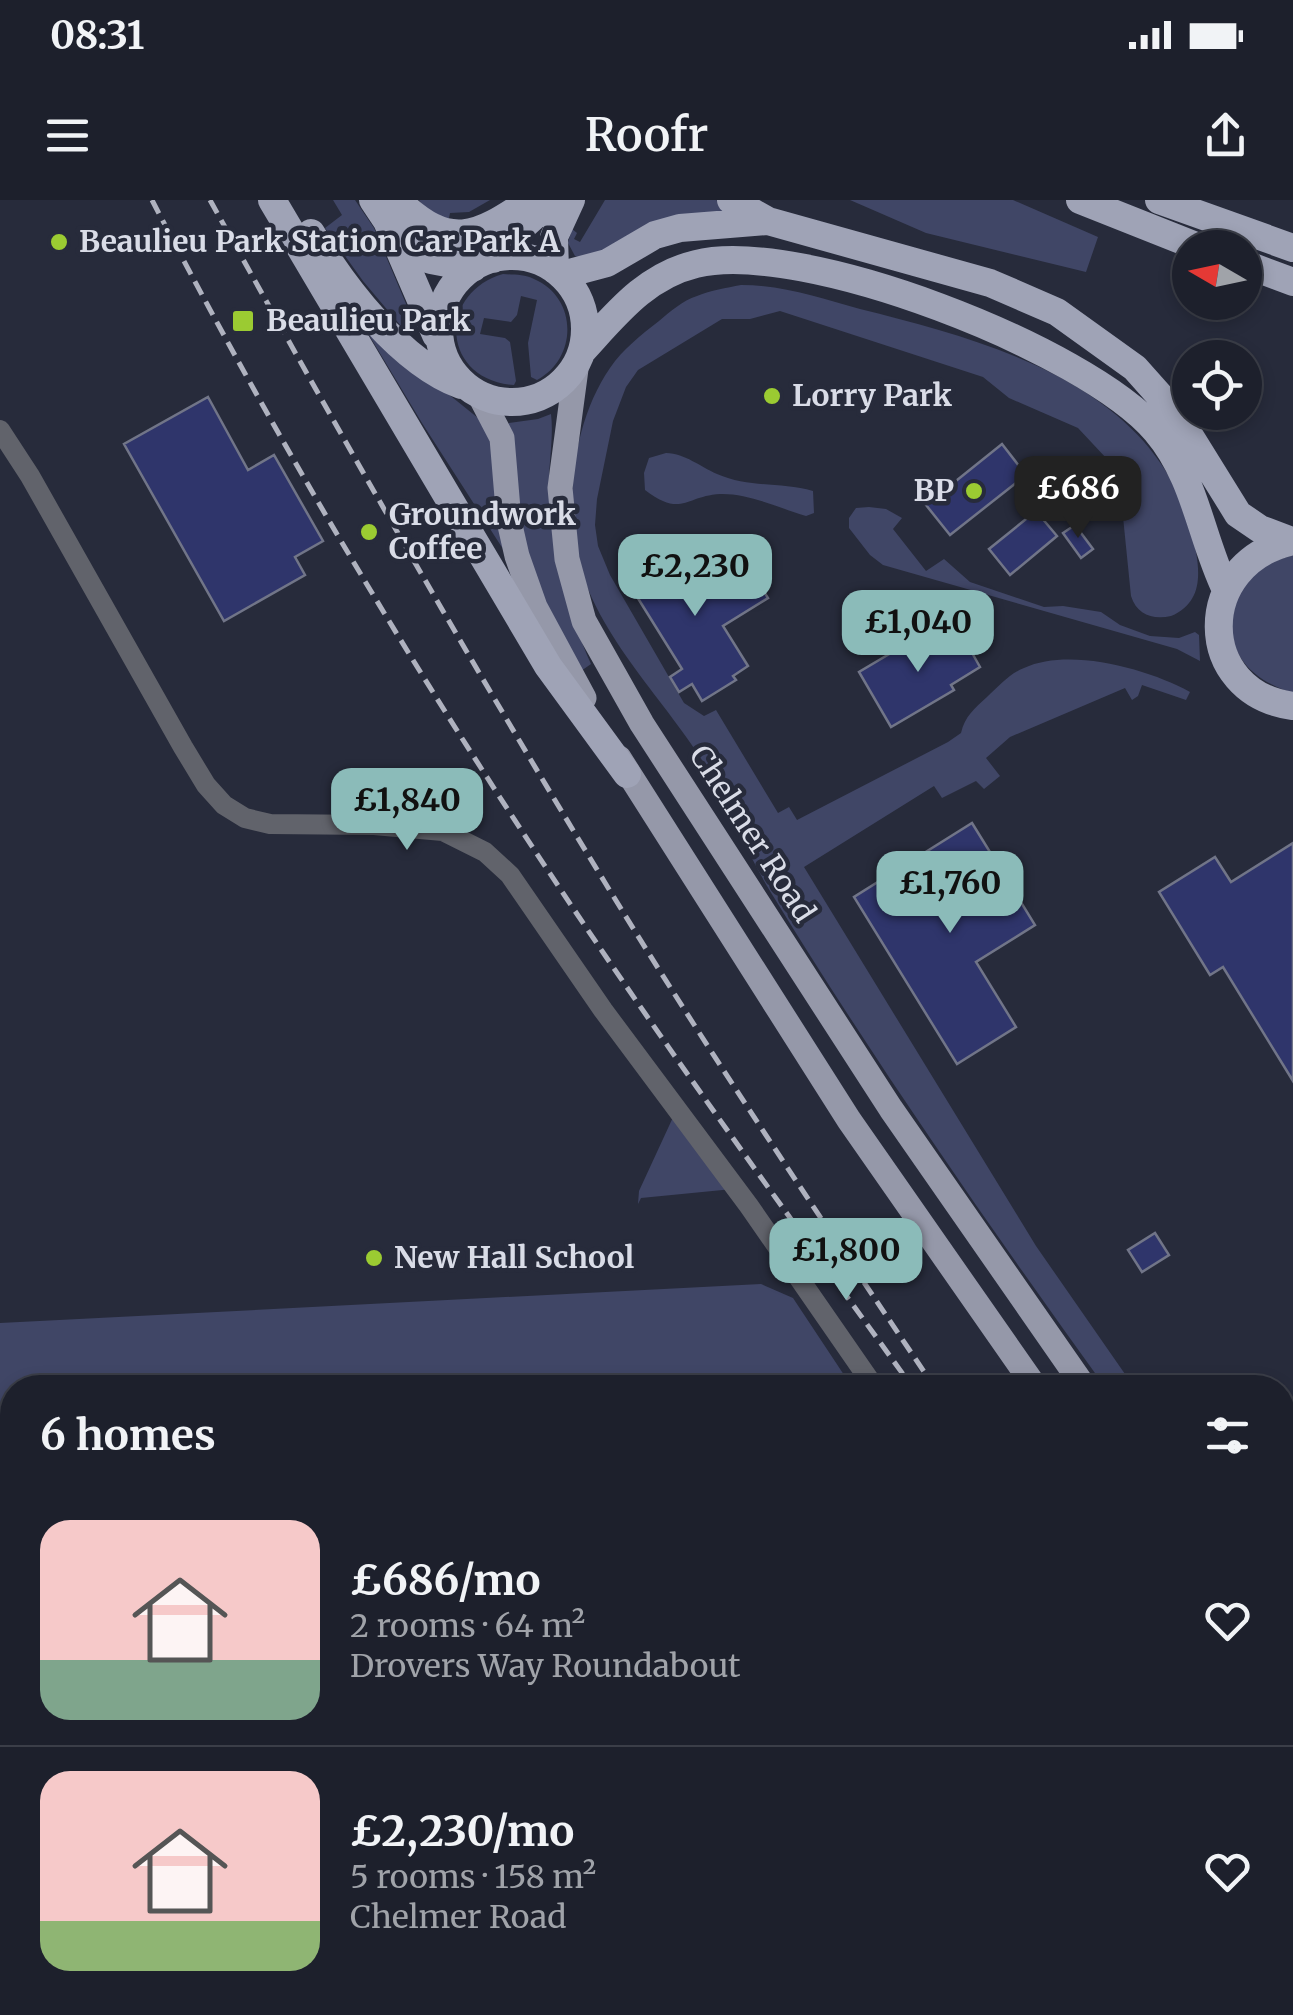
<!DOCTYPE html>
<html lang="en">
<head>
<meta charset="utf-8">
<style>
	:root { --surface:#1d202c; --page:#2a2d38; --text:#f1f3f6; --muted:#a0a3a9; --line:#3b3e48; --accent:#8bbbb9 }
	body { margin:0; font-family:Merriweather,serif; background:var(--page); color:var(--text); height:100vh; display:flex; flex-direction:column; font-size:38px; white-space:nowrap }
	* { box-sizing:border-box; margin:0 }
	p { font-size:32px; color:var(--muted) }
	.icon { flex:none; width:55px; height:55px; fill:none; stroke:currentColor; stroke-width:2; stroke-linecap:round; stroke-linejoin:round }
	.map { position:relative; flex:1; overflow:hidden }
	.sheet { position:absolute; left:0px; top:1175px; width:1295px; height:640px; display:flex; flex-direction:column; background:var(--surface); border-radius:40px 40px 0 0; box-shadow:0 5px 15px #0003,0 0 0 2px var(--line) }
	.sheet>* { flex:none }
	.needle { width:65px; rotate:279deg }
	.tools { position:absolute; left:1172px; top:30px; display:grid; gap:20px }
	.tools a { display:grid; place-items:center; width:90px; height:90px; border-radius:50%; background:var(--surface); box-shadow:0 5px 15px #0003,0 0 0 2px var(--line); font-size:50px }
	.price { position:absolute; translate:-50% -85px; padding:0 22px; border-radius:20px; background:var(--accent); color:#111; font-size:32px; line-height:65px; filter:drop-shadow(0 2px 5px #0008) }
	.price::after { content:''; position:absolute; left:50%; top:60px; width:30px; height:22px; margin-left:-15px; background:inherit; clip-path:polygon(0 0,100% 0,50% 100%) }
	.price.current { background:#222; color:#fff }
	ul { padding:0; list-style:none }
	li { display:flex; align-items:center; gap:30px; height:250px; padding:0 40px }
	li+li { border-top:2px solid var(--line) }
	li span { display:grid; place-items:center; flex:none; width:280px; height:200px; border-radius:30px; color:#555 }
	li>.icon { margin-inline-start:auto }
	span .icon { width:120px; height:120px; fill:#fffc; stroke-width:1 }
	li b { font-size:42px }
	h2 { display:flex; justify-content:space-between; align-items:center; height:120px; padding:0 40px; font-size:42px }
	.status { display:flex; justify-content:space-between; align-items:center; height:70px; padding:0 50px; background:var(--surface); direction:ltr }
	.status svg { height:28px; fill:currentColor }
	header { display:flex; justify-content:space-between; align-items:center; height:130px; padding:0 40px; background:var(--surface); font-size:45px; font-weight:600 }
	.map>svg:first-child { display:block }
	.green { fill:#404666 }
	.building { fill:#2f356b; stroke:#717588; stroke-width:2.5 }
	.lines { fill:none; stroke-linecap:round; stroke-linejoin:round }
	.minor { stroke:#61636b; stroke-width:20 }
	.primary { stroke:#9598a9; stroke-width:25 }
	.trunk { stroke:#9fa3b6; stroke-width:28 }
	.rail { stroke:#afb2bf; stroke-width:5; stroke-dasharray:15 8; stroke-linecap:butt }
	.poi-dot { fill:#9bcb32; stroke:#272b3b; stroke-width:4 }
	.labels { text-anchor:middle; stroke-width:9; stroke-linejoin:round; paint-order:stroke }
	.poi-label { font-size:30px; font-weight:bold; fill:#d9dce7; stroke:#272b3b; text-anchor:start }
	.street-label { font-size:30px; fill:#d9dce7; stroke:#272b3b }
</style>
</head>
<body>
<div class="status"><b>08:31</b><svg viewBox="0 0 49 12"><path d="M0 12V9h3v3zM5 12V6h3v6zM10 12V3h3v9zM15 12V0h3v12zM26 1h20v11H26zM47 4h2v5h-2z"/></svg></div>
<header><svg class="icon" aria-label="menu" viewBox="0 0 24 24"><path d="M4 6h16M4 12h16M4 18h16"/></svg>Roofr<svg class="icon" aria-label="share" viewBox="0 0 24 24"><path d="M12 15V3M7 8l5-5 5 5M5 13v7h14v-7"/></svg></header>
<div class="map">
<svg width="1293" height="1815" viewBox="0 0 1293 1815">
	<rect width="100%" height="100%" fill="#272b3b"/>
	<!-- green -->
	<path class="green" d="M333,0H355L374,28L415,125L406,132L363,81L325,28L342,15Z
		M419,0H490L469,12L450,13L448,23L427,11Z
		M605,0H716L737,8L583,58L575,56L568,43L572,29L577,33L574,39L580,42Z
		M850,0H1013L1098,37L1086,72L926,33Z
		M503,74C514,75 524,74 534,79C578,98 578,158 537,180L531,177L528,143L537,100L521,96L517,115L511,122L484,118L480,134L505,138L510,142L516,181L514,185C441,180 437,93 503,74Z
		M741,85C782,85 820,98 860,109C997,143 1169,190 1196,352C1201,380 1199,404 1171,416C1153,420 1137,415 1131,396L1120,287L1107,259L1078,228L1009,198L983,177L780,111L750,119H722L638,170L626,187L613,221L597,299L595,325L598,346L610,375L684,503L704,516L716,510L778,613L789,607L797,620L948,542L961,533C965,516 974,509 987,497C999,486 1009,474 1024,468C1070,447 1148,469 1190,492L1186,500L1142,485L1138,496L1132,500L1125,488L1010,537L986,558L1000,576L984,589L976,581L942,598L934,586L804,667L1036,1046L1134,1187H1105C989,1026 874,861 770,691C745,650 729,605 704,563C662,496 592,431 576,350C565,292 576,217 610,168C623,149 641,135 659,121C671,111 682,101 697,96C711,90 726,88 741,85Z
		M346,97L401,156L483,222L492,241L503,349L422,223Z
		M551,214C554,238 548,266 549,291C551,352 567,409 591,464L581,471L542,399L524,343L508,226L509,223L538,219Z
		M666,253C686,254 699,266 717,274C749,288 781,282 813,291L814,313L806,316C779,308 748,293 720,294C685,296 682,318 645,290L644,273L649,258Z
		M869,307L886,309L902,318L893,329L926,371L944,359L970,382L1044,407L1063,406L1101,412L1120,425L1150,436L1179,438L1195,432L1199,435L1200,461L1177,449L883,365L870,355L849,328V318L856,308Z
		M1293,355V493C1251,480 1222,452 1235,405C1239,393 1246,378 1256,371C1266,363 1282,359 1293,355Z
		M681,900L743,988L641,998L638,1004L639,991Z
		M761,1084L793,1098L852,1187L12,1188V1802L289,1803L284,1815H0V1123Z
		M1283,1783L1293,1796V1815H992L1008,1802H1282Z
		M484,1803V1802L590,1803L575,1815H468Z"/>
	<!-- building -->
	<path class="building" d="M208,197L248,270L274,255L323,341L295,357L305,375L224,421L124,244Z
		M1002,244L1026,275L950,335L926,305Z
		M1088,263L1099,278L1070,301L1058,286Z
		M1036,311L1057,336L1010,375L989,349Z
		M1075,325L1093,349L1081,358L1063,333Z
		M657,347L688,397L745,361L768,398L723,426L748,466L733,476L736,480L702,501L692,484L679,492L670,477L682,469L621,371L628,366L623,359L639,350L643,356Z
		M958,428L980,467L951,485L954,490L891,527L859,472L918,437L920,441L930,435L934,442Z
		M972,623L1035,725L976,762L1016,827L957,864L854,697Z
		M1293,643V881L1223,767L1210,775L1159,692L1215,657L1231,682Z
		M1155,1033L1169,1055L1142,1072L1128,1050Z"/>
	<g class="lines">
		<!-- minor -->
		<path class="minor" d="M0,230L30,276L183,547L206,585L224,605L245,618L270,624L374,625L443,631L485,652L510,675L603,810L749,1006L875,1188
			M1282,1764L1293,1778
			M666,1802L676,1815
			M608,1815L622,1802
			M838,1815L855,1802"/>
		<!-- primary -->
		<path class="primary" d="M576,169L560,288L567,359L584,421L642,524L891,909L1085,1188
			M479,194L502,238L509,321L517,356L535,407L584,498
			M619,558L849,920L1036,1188
			M1282,1470L1293,1483
			M1282,1538L1293,1552"/>
		<!-- trunk -->
		<path class="trunk" d="M272,0L548,466L627,574
			M373,0L387,21L436,135
			M397,0C449,51 476,38 531,0
			M731,0L768,21L990,83L1057,112L1135,168L1176,214L1238,314L1260,329L1292,341
			M1080,0L1201,48
			M1159,0L1293,48
			M397,31L431,60L473,68
			M311,33C344,88 400,162 461,185
			M439 129a73 73 0 1 1 146 0a73 73 0 1 1-146 0Z
			M493,59C507,36 532,21 550,0
			M1245,64L1293,82
			M555,70L554,37L571,0
			M562,75L607,63L655,35L680,28L768,21
			M584,149C617,113 646,76 696,64C801,38 1086,149 1156,231C1196,278 1200,336 1226,390
			M1293,341C1193,363 1195,493 1293,506"/>
		<!-- rail -->
		<path class="rail" d="M152,0C271,230 404,454 547,669C664,846 789,1016 913,1188
			M210,0C337,229 467,457 604,681C709,853 822,1020 935,1188
			M1282,1664L1293,1677"/>
	</g>
	<!-- markers -->
	<g class="poi-dot">
		<circle cx="59" cy="42" r="10"/>
		<rect x="231" y="109" width="24" height="24" rx="5"/>
		<circle cx="772" cy="196" r="10"/>
		<circle cx="974" cy="291" r="10"/>
		<circle cx="369" cy="332" r="10"/>
		<circle cx="374" cy="1058" r="10"/>
	</g>
	<g class="labels">
		<!-- poi labels -->
		<g class="poi-label">
			<text x="79" y="52">Beaulieu Park Station Car Park A</text>
			<text x="266" y="131">Beaulieu Park</text>
			<text x="792" y="206">Lorry Park</text>
			<text x="954" y="301" text-anchor="end">BP</text>
			<text x="389" y="325">Groundwork<tspan x="389" dy="34">Coffee</tspan></text>
			<text x="394" y="1068">New Hall School</text>
		</g>
		<!-- street labels -->
		<g class="street-label">
			<text transform="translate(752 634) rotate(57)" y="10">Chelmer Road</text>
		</g>
	</g>
</svg>
<div class="tools">
<a><svg class="needle" viewBox="-14 -14 28 28"><path d="M0-13l5 13h-10z" fill="#e53935"/><path d="M0 13l5-13h-10z" fill="#a0a3a9"/></svg></a>
<a><svg class="icon" aria-label="locate" viewBox="0 0 24 24"><circle cx="12" cy="12" r="6"/><path d="M12 2v4M12 18v4M2 12h4M18 12h4"/></svg></a>
</div>
<b class="price current" style="left:1078px;top:341px">£686</b>
<b class="price" style="left:695px;top:419px">£2,230</b>
<b class="price" style="left:918px;top:475px">£1,040</b>
<b class="price" style="left:407px;top:653px">£1,840</b>
<b class="price" style="left:950px;top:736px">£1,760</b>
<b class="price" style="left:846px;top:1103px">£1,800</b>
<section class="sheet">
<h2>6 homes<svg class="icon" aria-label="filters" viewBox="0 0 24 24"><path d="M4 7h16M4 17h16"/><circle cx="9" cy="7" r="2"/><circle cx="15" cy="17" r="2"/></svg></h2>
<ul>
<li><span style="background:linear-gradient(#f6c9c9 70%,#7fa58c 0)"><svg class="icon" aria-label="home" viewBox="0 0 24 24"><path d="M3 11l9-7 9 7M6 9v11h12V9"/></svg></span><div><b>£686/mo</b><p>2 rooms · 64 m²</p><p>Drovers Way Roundabout</p></div><svg class="icon" aria-label="heart" viewBox="0 0 24 24"><path d="M12 20l-8-8c-3-5 5-10 8-4 3-6 11-1 8 4z"/></svg></li>
<li><span style="background:linear-gradient(#f6c9c9 75%,#8fb573 0)"><svg class="icon" aria-label="home" viewBox="0 0 24 24"><path d="M3 11l9-7 9 7M6 9v11h12V9"/></svg></span><div><b>£2,230/mo</b><p>5 rooms · 158 m²</p><p>Chelmer Road</p></div><svg class="icon" aria-label="heart" viewBox="0 0 24 24"><path d="M12 20l-8-8c-3-5 5-10 8-4 3-6 11-1 8 4z"/></svg></li>
</ul>
</section>
</div>
</body>
</html>
